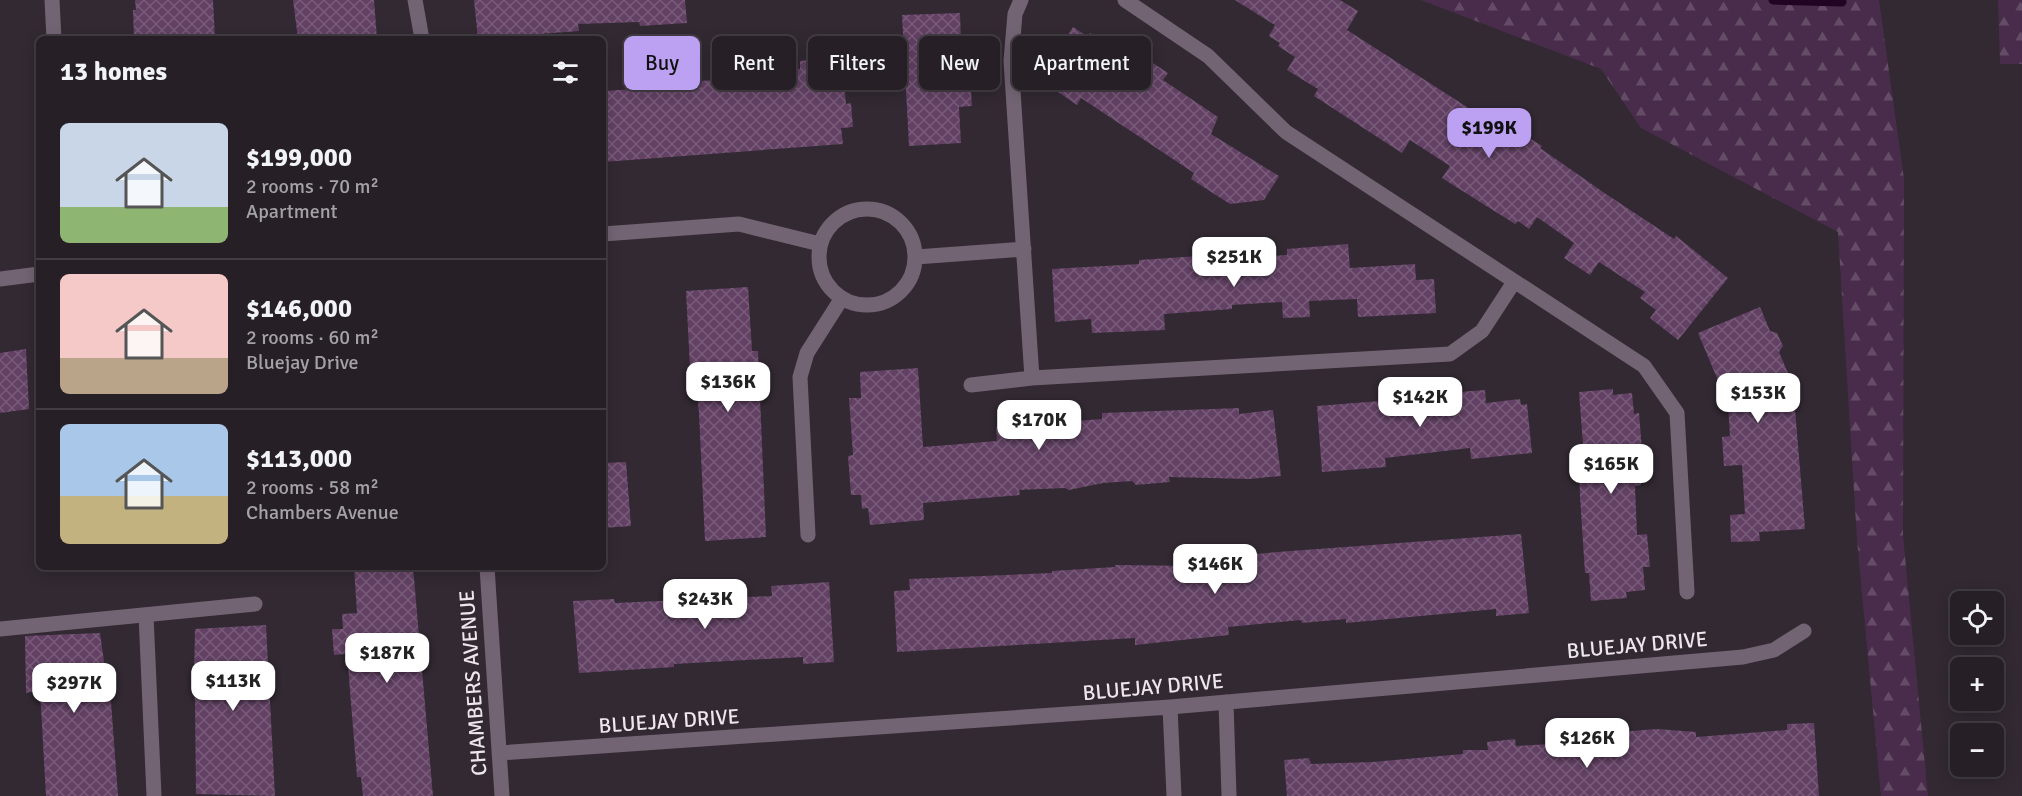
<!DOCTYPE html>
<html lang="en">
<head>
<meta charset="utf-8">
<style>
	:root { --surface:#261f26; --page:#322c32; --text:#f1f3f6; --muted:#a4a2a7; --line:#423d43; --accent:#bca0f2 }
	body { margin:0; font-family:Signika,sans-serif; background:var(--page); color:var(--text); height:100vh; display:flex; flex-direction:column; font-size:22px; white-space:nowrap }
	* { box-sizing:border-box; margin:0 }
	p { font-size:20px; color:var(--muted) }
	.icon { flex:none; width:33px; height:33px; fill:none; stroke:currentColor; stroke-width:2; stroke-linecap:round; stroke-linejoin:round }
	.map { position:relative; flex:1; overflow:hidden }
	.details { position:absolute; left:36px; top:36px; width:570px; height:534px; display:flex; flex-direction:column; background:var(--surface); border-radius:9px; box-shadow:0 3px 15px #0003,0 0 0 2px var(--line) }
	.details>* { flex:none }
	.banner { position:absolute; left:624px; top:36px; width:570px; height:54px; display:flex; gap:12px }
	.tools { position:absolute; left:1950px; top:591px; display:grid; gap:12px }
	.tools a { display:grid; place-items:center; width:54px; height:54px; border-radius:9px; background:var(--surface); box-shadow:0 3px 15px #0003,0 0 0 2px var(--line); font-size:30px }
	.price { position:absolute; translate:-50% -51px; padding:0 14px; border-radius:12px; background:#fff; color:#222; font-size:20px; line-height:39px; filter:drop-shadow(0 2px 3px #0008) }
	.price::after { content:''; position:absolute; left:50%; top:36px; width:18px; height:14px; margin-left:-9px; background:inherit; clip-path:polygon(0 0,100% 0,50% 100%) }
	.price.current { background:var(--accent); color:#111 }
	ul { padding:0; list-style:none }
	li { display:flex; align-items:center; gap:18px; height:150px; padding:0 24px }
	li+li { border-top:2px solid var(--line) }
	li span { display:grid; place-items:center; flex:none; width:168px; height:120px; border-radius:9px; color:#555 }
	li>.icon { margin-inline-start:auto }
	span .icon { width:72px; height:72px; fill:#fffc; stroke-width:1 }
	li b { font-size:26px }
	h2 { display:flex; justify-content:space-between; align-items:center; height:72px; padding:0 24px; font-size:26px }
	.pill { padding:0 21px; border-radius:9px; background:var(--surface); box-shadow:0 3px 15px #0003,0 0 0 2px var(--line); font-size:21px; line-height:54px }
	.pill.current { background:var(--accent); color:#111 }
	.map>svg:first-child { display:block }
	.forest { fill:url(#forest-firs) }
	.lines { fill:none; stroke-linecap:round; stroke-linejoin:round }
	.stream { stroke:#200422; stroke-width:9 }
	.building { fill:url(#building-cross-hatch) }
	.minor { stroke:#736474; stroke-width:15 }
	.labels { text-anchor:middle; stroke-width:4.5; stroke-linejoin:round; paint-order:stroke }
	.street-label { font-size:21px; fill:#ede7ed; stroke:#322932 }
</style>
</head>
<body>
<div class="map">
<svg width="2022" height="796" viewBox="0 0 2022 796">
	<defs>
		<pattern id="forest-firs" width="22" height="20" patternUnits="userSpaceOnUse" patternTransform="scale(1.5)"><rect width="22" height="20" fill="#492c4c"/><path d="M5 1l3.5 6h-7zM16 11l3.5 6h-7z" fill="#644b66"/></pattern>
		<pattern id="building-cross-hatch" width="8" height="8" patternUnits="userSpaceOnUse" patternTransform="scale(1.5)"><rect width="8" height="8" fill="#624164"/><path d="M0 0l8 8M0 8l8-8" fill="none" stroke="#795c7a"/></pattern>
	</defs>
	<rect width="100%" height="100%" fill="#322932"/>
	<!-- forest -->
	<path class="forest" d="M1421,0H1879L1904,179L1903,536L1928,796H1881L1857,540L1838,232L1641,128L1601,69Z
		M1998,0H2022V64H2000Z"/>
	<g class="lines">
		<!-- stream -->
		<path class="stream" d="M1773,0L1842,2"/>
	</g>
	<!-- building -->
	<path class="building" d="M135,0H213L215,39H134L133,10H136Z
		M293,0H374L377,39H298Z
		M474,0H685L687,23L640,26L639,22L578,24L579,31L478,39Z
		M1235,0H1340L1358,11L1347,30L1481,116L1485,110L1542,146L1540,148L1603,192L1674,239L1676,236L1728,278L1678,340L1650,318L1656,310L1640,298L1645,292L1599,262L1590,275L1564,258L1574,243L1537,217L1529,229L1518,221L1515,224L1442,178L1450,166L1410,140L1402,153L1314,96L1318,89L1287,70L1295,57L1278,46L1280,43L1269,36L1275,25Z
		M960,13L961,41H966L967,76H970L972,106L959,107L961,143L909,146L902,15Z
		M1073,27L1088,37L1090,33L1096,36L1097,34L1118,48L1120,46L1131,53L1133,50L1168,73L1163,80L1218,117L1211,134L1279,176L1264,200L1230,204L1191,179L1194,173L1081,98L1077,105L1045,83L1053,71L1049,69L1058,54L1056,53Z
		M842,57L846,104L851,103L853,127L841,128L843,144L603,162V91L700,85V81L744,78V73L800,69V61Z
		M1348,244L1350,268L1415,264L1416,280L1434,279L1436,313L1358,317L1357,299L1309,301L1310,317L1283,318L1282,302L1232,305V309L1164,314L1165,330L1092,333L1091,319L1055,322L1052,269L1139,264V260L1199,256V260L1287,255V249Z
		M748,287L752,351H758L766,537L705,541L699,413L696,387H691L686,291Z
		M1760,307L1770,331L1777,333L1783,346L1779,352L1793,385L1805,529L1759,532L1760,541L1731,542L1730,515L1745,514L1742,465L1724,466L1722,437L1730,436L1728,404L1698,333Z
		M26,349L29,409L0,413V353Z
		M918,368L923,447L997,441L996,427L1102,419V413L1239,408V414L1273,410L1281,476L1250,479L1169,477L1170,482L1136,485L1132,481L1103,483L1069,490L1065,488L1019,490L1020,495L923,503L924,520L870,525L868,508L862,509L861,495H851L848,456L853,455L849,398H861L860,372Z
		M1613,389V395L1632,393L1634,414L1639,413L1642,450H1639L1641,485L1635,486L1637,535L1647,534L1650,567H1643L1645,590L1626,592L1627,598L1591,601L1589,573H1585L1580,496L1579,471L1585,470L1579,392Z
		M1419,390L1420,395L1485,390L1486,403L1520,399L1521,405L1527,404L1532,453L1471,459L1470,448L1385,458L1386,467L1322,472L1317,406L1380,401V394Z
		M626,462L631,526L603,528V463Z
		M1521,534L1529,613L1496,616V609L1346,623V619L1302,623L1301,620L1228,627L1229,635L1135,645V638L897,652L894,591L910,590L909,579L1052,573V571L1115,567V565L1195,566V560L1277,552Z
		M354,567H413L433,796H363L361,777H357L348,666H345V654L334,655L332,629H343L342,614L357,613Z
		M829,582L834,662L803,664V657L674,664V667L579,673L573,601L614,599L615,603L772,596L771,586Z
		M266,625L275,796L196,794L195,701L191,676H194L195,629Z
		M100,633L106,676L109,675L118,796H46L40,690L26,693L25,636Z
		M1814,723L1819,796H1287L1284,760L1309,758L1311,764L1372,762L1463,754V750H1488L1487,742L1515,739L1516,746L1607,741V733L1657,729L1696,732V737L1787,730V724Z"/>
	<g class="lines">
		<!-- minor -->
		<path class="minor" d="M52,0L54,39
			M415,0L422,39
			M1021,0L1015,14L1011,61L1032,378
			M1125,0L1208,56L1286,132L1644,366L1677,413L1687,592
			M819 257a48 48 0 1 1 96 0a48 48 0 1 1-96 0Z
			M603,234L739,224L820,244
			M916,257L1024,249
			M0,279L39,274
			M971,385L1032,378L1450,354L1482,331L1514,282
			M808,535L800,377L807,353L842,298
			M487,567L502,796
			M146,615L154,796
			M0,629L255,604
			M1226,702L1229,796
			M1170,707L1174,796
			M499,753L1170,707L1743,657L1774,650L1804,631"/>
	</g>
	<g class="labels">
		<!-- street labels -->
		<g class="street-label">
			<text transform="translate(1637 645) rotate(-5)" y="7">BLUEJAY DRIVE</text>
			<text transform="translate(473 683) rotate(-94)" y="7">CHAMBERS AVENUE</text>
			<text transform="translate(1153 687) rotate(-5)" y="7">BLUEJAY DRIVE</text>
			<text transform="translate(669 721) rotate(-4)" y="7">BLUEJAY DRIVE</text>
		</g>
	</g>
</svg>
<div class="tools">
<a><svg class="icon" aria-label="locate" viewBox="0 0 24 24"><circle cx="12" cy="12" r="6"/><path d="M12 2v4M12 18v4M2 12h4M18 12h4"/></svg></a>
<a>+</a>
<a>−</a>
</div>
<b class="price current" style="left:1489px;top:159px">$199K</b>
<b class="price" style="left:1234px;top:288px">$251K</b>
<b class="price" style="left:728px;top:413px">$136K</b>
<b class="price" style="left:1758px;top:424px">$153K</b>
<b class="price" style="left:1420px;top:428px">$142K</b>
<b class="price" style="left:1039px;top:451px">$170K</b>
<b class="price" style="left:1611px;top:495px">$165K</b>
<b class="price" style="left:1215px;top:595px">$146K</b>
<b class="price" style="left:705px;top:630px">$243K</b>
<b class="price" style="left:387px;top:684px">$187K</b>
<b class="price" style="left:233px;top:712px">$113K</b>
<b class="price" style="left:74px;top:714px">$297K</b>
<b class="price" style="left:1587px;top:769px">$126K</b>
<div class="banner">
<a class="pill current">Buy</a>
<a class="pill">Rent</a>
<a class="pill">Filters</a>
<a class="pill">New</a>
<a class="pill">Apartment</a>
</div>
<section class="details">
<h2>13 homes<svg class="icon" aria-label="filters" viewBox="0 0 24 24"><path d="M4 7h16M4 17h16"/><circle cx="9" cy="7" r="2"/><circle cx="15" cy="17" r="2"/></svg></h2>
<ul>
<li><span style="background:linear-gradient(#c9d6e8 70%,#8fb573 0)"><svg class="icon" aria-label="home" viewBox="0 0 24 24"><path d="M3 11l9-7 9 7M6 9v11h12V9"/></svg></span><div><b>$199,000</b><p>2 rooms · 70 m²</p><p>Apartment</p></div></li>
<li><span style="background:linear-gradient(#f6c9c9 70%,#b9a48a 0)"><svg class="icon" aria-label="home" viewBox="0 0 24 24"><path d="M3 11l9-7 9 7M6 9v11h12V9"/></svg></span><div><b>$146,000</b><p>2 rooms · 60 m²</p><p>Bluejay Drive</p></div></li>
<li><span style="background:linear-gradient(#a9c7e8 60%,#c2b280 0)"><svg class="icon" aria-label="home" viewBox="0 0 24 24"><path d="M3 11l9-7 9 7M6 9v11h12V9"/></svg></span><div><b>$113,000</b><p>2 rooms · 58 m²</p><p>Chambers Avenue</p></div></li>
</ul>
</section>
</div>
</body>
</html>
